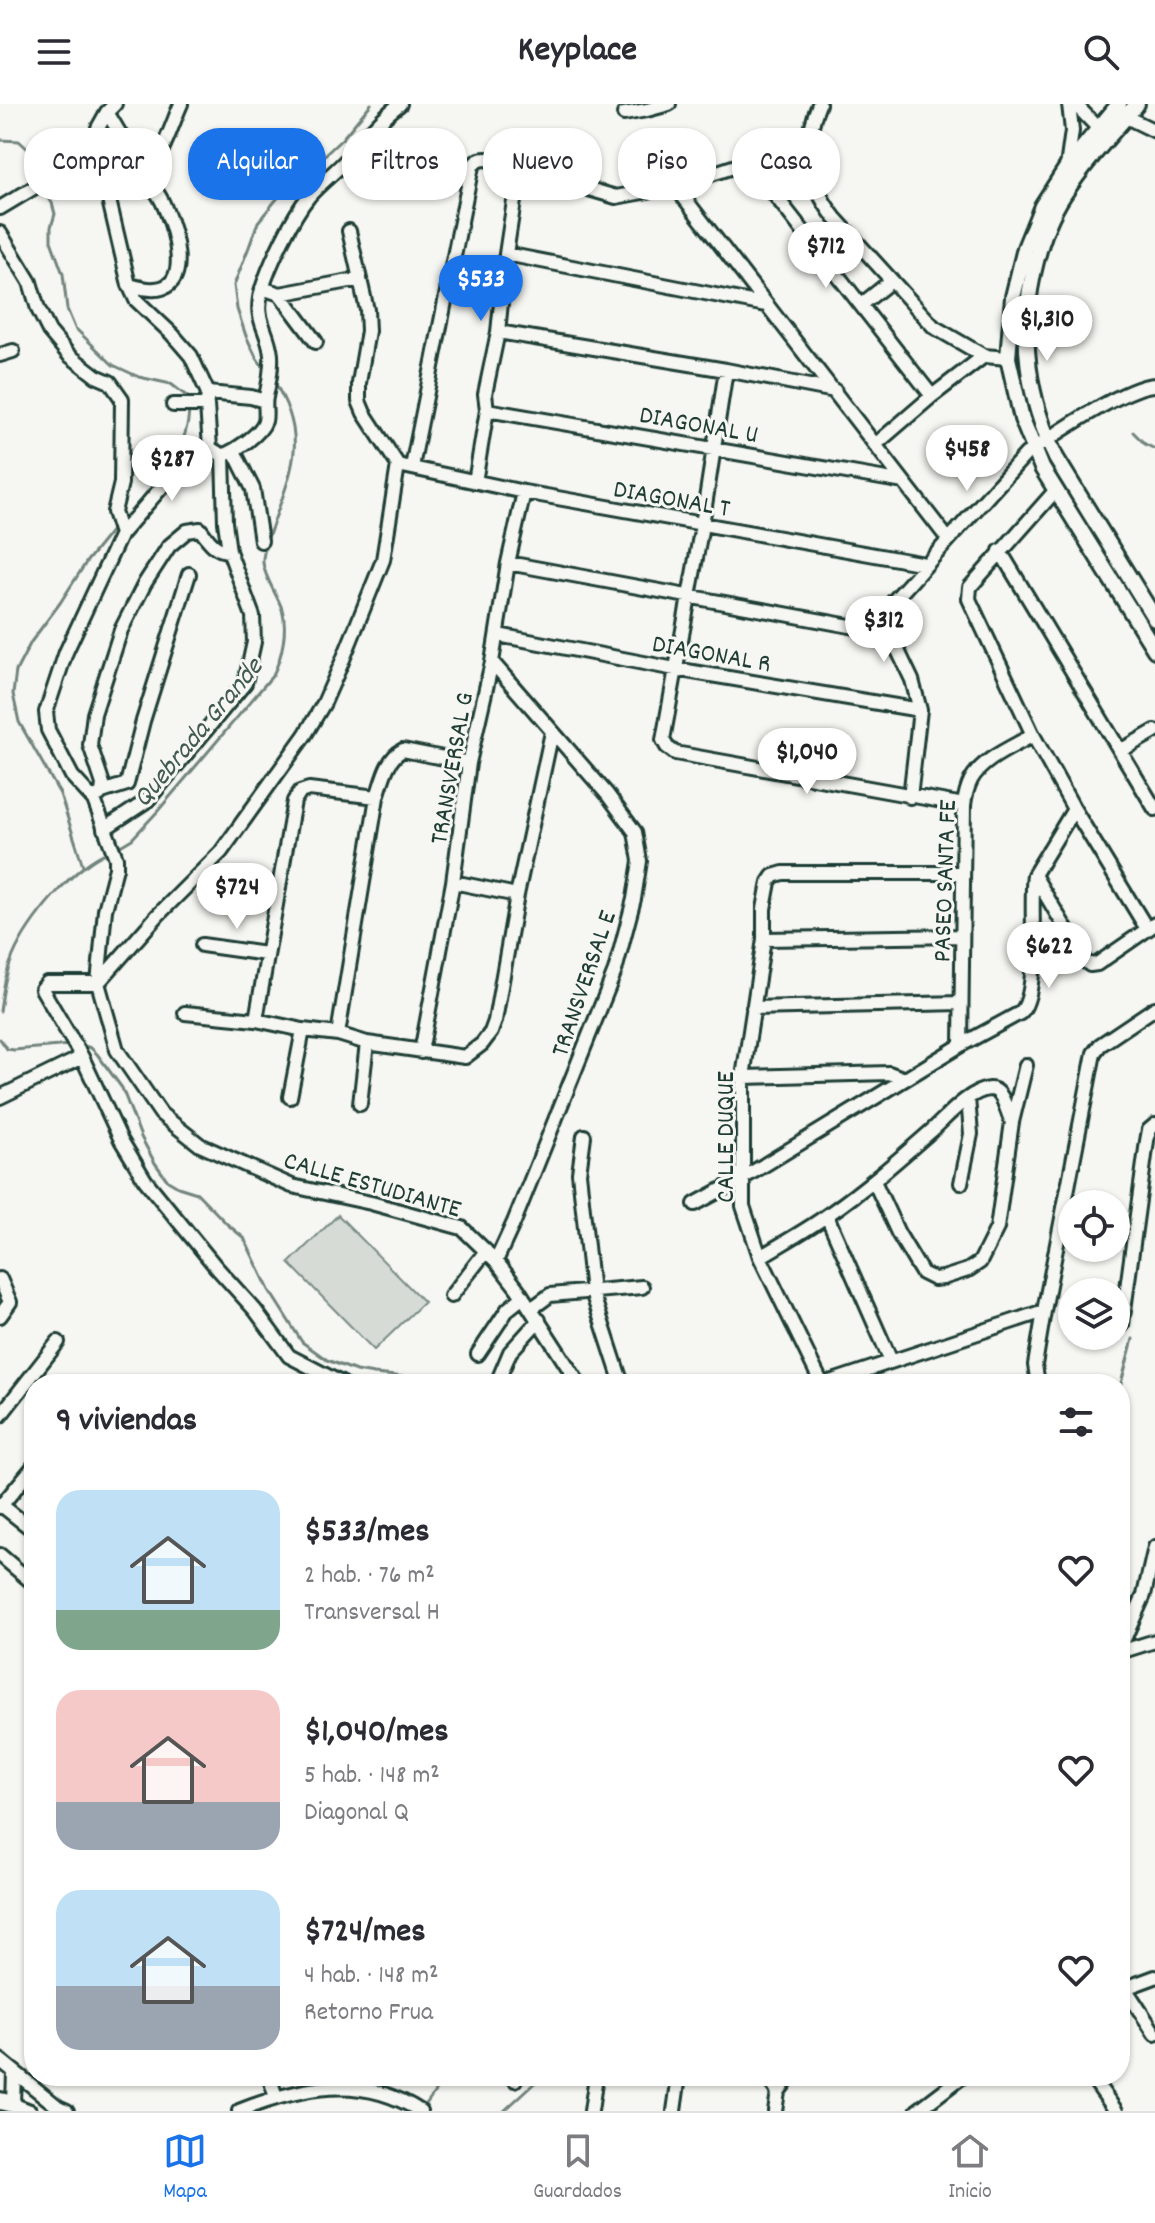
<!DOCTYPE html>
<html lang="es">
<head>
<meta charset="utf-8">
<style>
	:root { --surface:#fff; --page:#f2f2f3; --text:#2b2b33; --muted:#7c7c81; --line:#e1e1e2; --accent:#1a73e8 }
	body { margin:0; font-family:Dekko,sans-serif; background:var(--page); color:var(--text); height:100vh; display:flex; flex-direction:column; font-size:30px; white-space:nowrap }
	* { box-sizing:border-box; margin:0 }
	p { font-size:26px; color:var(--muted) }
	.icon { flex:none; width:44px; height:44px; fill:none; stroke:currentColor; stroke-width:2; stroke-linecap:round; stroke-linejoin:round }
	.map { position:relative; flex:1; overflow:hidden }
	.details { position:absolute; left:24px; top:1270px; width:1106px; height:712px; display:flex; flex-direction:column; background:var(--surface); border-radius:32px; box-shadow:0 2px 6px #0004 }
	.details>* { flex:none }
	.top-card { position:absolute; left:24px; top:24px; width:1108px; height:72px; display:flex; gap:16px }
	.buttons { position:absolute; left:1058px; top:1086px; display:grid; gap:16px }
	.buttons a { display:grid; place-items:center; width:72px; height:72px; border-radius:50%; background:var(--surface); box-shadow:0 2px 6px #0004; font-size:40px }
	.price { position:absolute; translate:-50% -68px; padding:0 18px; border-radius:28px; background:#fff; color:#222; font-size:26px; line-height:52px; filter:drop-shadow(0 2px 4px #0008) }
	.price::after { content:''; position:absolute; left:50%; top:48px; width:24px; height:18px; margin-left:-12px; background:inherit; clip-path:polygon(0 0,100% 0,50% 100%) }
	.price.current { background:var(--accent); color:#fff }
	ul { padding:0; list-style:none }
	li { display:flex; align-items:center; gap:24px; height:200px; padding:0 32px }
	li span { display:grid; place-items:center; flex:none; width:224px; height:160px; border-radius:24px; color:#555 }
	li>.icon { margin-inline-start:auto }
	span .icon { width:96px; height:96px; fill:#fffc; stroke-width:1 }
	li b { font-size:34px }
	h2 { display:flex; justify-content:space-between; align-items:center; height:96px; padding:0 32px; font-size:34px }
	.tag { padding:0 28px; border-radius:32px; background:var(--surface); box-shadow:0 2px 6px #0004; font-size:28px; line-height:72px }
	.tag.current { background:var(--accent); color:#fff }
	header { display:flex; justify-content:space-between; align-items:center; height:104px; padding:0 32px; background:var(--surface); font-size:36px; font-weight:800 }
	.menu { display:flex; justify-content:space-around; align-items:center; height:112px; border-top:2px solid var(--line); background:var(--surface); font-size:22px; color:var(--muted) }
	.menu a { display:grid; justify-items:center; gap:4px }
	.menu .current { color:var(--accent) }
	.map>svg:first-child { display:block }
	.green { fill:#d6dbd6; stroke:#7a8c85; stroke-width:2 }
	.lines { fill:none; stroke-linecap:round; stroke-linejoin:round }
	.stream { stroke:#72847d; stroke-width:3 }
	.minor-casing { stroke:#1f3d34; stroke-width:18 }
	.major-casing { stroke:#1f3d34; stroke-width:20 }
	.highway-casing { stroke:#1f3d34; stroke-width:22 }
	.minor { stroke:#f6f6f2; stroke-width:12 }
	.major { stroke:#f6f6f2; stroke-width:14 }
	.highway { stroke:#f6f6f2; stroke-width:16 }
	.labels { text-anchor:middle; stroke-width:6; stroke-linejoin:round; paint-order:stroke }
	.street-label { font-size:26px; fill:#1f3d34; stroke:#f6f6f2 }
	.water-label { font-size:28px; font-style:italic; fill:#425a52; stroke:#f6f6f2 }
</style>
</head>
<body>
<header><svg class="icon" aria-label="menu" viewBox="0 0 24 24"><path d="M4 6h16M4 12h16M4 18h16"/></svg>Keyplace<svg class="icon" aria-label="search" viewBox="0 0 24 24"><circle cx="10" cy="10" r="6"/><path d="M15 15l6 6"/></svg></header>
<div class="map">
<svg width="1155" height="2007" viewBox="0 0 1155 2007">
	<rect width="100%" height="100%" fill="#f6f6f2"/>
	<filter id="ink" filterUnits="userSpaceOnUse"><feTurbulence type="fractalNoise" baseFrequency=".0125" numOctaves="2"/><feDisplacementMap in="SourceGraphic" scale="16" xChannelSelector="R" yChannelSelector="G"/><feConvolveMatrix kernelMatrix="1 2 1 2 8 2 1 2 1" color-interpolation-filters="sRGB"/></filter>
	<g filter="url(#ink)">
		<!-- green -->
		<path class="green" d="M338,1111L424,1198L374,1246L289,1159Z"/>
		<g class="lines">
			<!-- stream -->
			<path class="stream" d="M0,36L19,37L31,48L35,74L52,99L55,110L51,123V137L63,170L67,205L75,224L113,261L139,273L171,280L189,294V299
				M266,267L256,253L246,232L237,205L234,181L249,143L258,118L276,96L297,73L312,63L342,35L371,0
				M1133,328L1145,340L1155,345
				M129,411C155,378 187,351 189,307
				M117,744L132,735L157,708L273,571C282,553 288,525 282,505C277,490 265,475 263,459C262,447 270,429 274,417C294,362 308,330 273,276
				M83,762L60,690L19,618L13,590L16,567L31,538L60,499L87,457L113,425
				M0,907C3,888 5,870 13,852C28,817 74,761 110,747
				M0,935L7,945L14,946L70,941
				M81,941L91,944L97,950L122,984L141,1033L155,1059L168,1077L178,1083L197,1089L227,1120L244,1134L269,1186L302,1238L327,1256L356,1267L374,1270L450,1277L456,1280
				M1120,1283L1133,1235
				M422,2006L438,1983L442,1972
				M504,2007L542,1972"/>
			<defs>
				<path id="minor" d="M115,0L107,8L98,24L106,66L109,96L129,181L136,196L172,230L191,252L208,289
					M819,0C801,43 807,78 835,114L934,223L984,252L1008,254
					M1075,0L1103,29
					M107,8L141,65L146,67C161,58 173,17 181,0
					M624,10L647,6L669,0
					M1120,10L1155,27
					M749,58L932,292
					M1067,63L1072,27L1069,0
					M675,82L948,435
					M0,104L35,83
					M349,127L367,206L368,227L359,279V297L364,309L398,361
					M0,129L30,178L38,205L49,227L69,251L96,272L110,278L122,295L121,379L114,408L121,430L66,548L46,608L48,626L72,672L94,696L116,754V764L105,806L98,879L117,946L161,1010L200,1041L292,1082L371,1099L462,1124L496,1157L517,1184L579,1280
					M506,150L766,201
					M129,181C137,183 147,186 155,185C193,183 174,125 165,104C160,90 149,78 141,65
					M262,184L280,190L360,175
					M280,190L316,238
					M861,201L891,177
					M498,228L726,266L835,287
					M0,251L13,247
					M726,266L702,421L663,636L667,643L675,649L964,701
					M207,297L208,289L251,293L265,297
					M173,301H207L210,344
					M487,306L904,378
					M875,341L932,292L984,252
					M234,347L253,385L261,437
					M223,352C236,346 260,331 265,317C267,309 264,301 266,293C269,279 272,265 271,251C268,223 253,217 262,185C270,159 292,113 309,92C321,78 337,67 349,53C365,34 380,15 400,0
					M412,363L472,62C477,57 479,55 486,55L616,93L675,82L809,38
					M475,378L487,306L485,290L498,228L506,150L519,64
					M121,430L180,362L193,351L210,344L223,352
					M1000,447L1155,705
					M508,459L888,529
					M498,531L675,565L920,606
					M492,558L607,690L635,728L640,757L634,795L615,867L514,1118L496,1157
					M1033,631L1074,705L1147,825
					M1120,647L1155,627
					M102,688L103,680L90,641L94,610L121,526L145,479L169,442L187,427L200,425C208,436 215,447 229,447
					M99,691L102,688L127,680L143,617L189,470
					M910,693L920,606L912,576L881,511L1026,350C1051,333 1127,281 1155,281
					M1074,705L1034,771L1085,857L1090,861L1097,860L1155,820
					M104,725L148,696L245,579L254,538L253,512L229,447L225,418L223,352
					M453,778L517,791
					M764,835L962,832
					M202,841L266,850
					M753,904L961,899
					M185,909L256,916L303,926L338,930L367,939L465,953L482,940L491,928L495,917L517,791L552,628
					M256,916L294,697L300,688L309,685L377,693
					M338,930L377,693C383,676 386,655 403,646L469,659
					M961,941L1020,909C1041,890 1029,802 1034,771
					M421,948L453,778L469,659L492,558L508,459L524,388
					M743,973L889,969L905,975
					M0,993L82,953
					M290,993L303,926
					M360,1000L367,939
					M584,1032L579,1069L592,1188L622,1280
					M874,1077L898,1129L922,1169L934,1175L943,1174L968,1166L980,1158L997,1124L1012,1018L1026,961
					M961,1079L971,1030L968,994
					M695,1100L743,1074L961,941L964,701C965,693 967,684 971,676C982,655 1013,643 1033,631L969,495L970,483L1055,387
					M827,1112L891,1257
					M760,1153C783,1139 807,1126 829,1110C865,1085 897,1057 930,1028C945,1015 969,986 990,985C1004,985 1006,1008 1012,1018
					M0,1175L10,1198L0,1212
					M451,1192L486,1147
					M531,1205L550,1191L642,1183
					M1122,1221L1147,1037L1149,1026L1155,1021
					M478,1250L508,1205L523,1193
					M499,1274L510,1248L539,1216
					M343,1280L289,1252L255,1206L216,1163L145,1076L121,1036L82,953L42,885L47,879H98L158,811L221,748L305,631L324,599L342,558L383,456L398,361L524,388L925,460
					M822,1280L760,1153L743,1102V973L764,835V805L769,778L773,772L783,769H963
					M824,1280L1044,1207
					M1038,1280L1035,1261L1044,1207L1094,949L1100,941L1155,904
					M0,1312L58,1238
					M0,1400L34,1427
					M0,1403L34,1362
					M0,1451L34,1480
					M1120,1544L1144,1491L1155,1443
					M1120,1548L1155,1537
					M1125,1884L1155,1930
					M1120,1886L1155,1873
					M0,1956L58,2003L67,2007
					M269,1972L276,1993
					M766,1972L778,1988
					M1091,1972L1116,2007
					M515,1976V1972
					M7,1998L30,2007
					M13,2000L14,1968
					M239,2007C300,1983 361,1969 420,2007
					M591,2007L596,1972
					M674,2007L679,1972
					M775,2007L778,1988L790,1972
					M917,2007L963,1972"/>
				<path id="major" d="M1119,0L1067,63L1042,102L1025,144L1013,193L1008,254L1022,315L1042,364L1155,546
					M1137,0C1112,29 1085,58 1064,90C1048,114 1039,142 1033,170C1019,235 1028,294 1056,354L1155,515"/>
				<path id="highway" d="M0,1997L13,2000"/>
			</defs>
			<!-- minor casing -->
			<use href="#minor" class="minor-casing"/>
			<!-- major casing -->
			<use href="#major" class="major-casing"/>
			<!-- highway casing -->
			<use href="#highway" class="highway-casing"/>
			<!-- minor -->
			<use href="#minor" class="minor"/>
			<!-- major -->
			<use href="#major" class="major"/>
			<!-- highway -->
			<use href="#highway" class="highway"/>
		</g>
	</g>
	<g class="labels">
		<!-- street labels -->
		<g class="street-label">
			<text transform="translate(699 319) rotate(10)" y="9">DIAGONAL U</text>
			<text transform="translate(672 393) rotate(10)" y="9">DIAGONAL T</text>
			<text transform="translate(712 548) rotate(10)" y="9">DIAGONAL R</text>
			<text transform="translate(450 664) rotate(-80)" y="9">TRANSVERSAL G</text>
			<text transform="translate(943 777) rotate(-88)" y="9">PASEO SANTA FE</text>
			<text transform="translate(582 879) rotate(-71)" y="9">TRANSVERSAL E</text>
			<text transform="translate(724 1033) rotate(-90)" y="9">CALLE DUQUE</text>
			<text transform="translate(373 1079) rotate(16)" y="9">CALLE ESTUDIANTE</text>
		</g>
		<!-- water labels -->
		<g class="water-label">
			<text transform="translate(196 627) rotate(-50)" y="10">Quebrada Grande</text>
		</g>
	</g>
</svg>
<div class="buttons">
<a><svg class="icon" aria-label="locate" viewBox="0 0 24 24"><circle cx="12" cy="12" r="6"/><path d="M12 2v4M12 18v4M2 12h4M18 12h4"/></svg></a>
<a><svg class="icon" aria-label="layers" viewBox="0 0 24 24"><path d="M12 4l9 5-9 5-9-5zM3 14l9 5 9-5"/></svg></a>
</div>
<b class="price" style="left:826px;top:186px">$712</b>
<b class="price current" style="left:481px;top:219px">$533</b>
<b class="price" style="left:1047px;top:259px">$1,310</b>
<b class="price" style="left:967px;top:389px">$458</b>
<b class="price" style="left:172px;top:399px">$287</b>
<b class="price" style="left:884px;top:560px">$312</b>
<b class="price" style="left:807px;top:692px">$1,040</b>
<b class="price" style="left:237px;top:827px">$724</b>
<b class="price" style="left:1049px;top:886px">$622</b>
<div class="top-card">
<a class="tag">Comprar</a>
<a class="tag current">Alquilar</a>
<a class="tag">Filtros</a>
<a class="tag">Nuevo</a>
<a class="tag">Piso</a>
<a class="tag">Casa</a>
</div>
<section class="details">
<h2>9 viviendas<svg class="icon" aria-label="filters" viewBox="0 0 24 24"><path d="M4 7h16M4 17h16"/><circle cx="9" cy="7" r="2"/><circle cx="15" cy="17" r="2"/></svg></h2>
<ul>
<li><span style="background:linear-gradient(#bfe0f5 75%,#7fa58c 0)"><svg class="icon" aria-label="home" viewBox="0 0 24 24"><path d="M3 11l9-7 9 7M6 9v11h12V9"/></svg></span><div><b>$533/mes</b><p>2 hab. · 76 m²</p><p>Transversal H</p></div><svg class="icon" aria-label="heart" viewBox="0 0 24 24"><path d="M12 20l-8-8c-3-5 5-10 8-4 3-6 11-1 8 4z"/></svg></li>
<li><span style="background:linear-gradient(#f6c9c9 70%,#9aa5b1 0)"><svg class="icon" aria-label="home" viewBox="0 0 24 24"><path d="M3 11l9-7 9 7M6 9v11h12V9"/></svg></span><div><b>$1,040/mes</b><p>5 hab. · 148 m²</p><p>Diagonal Q</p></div><svg class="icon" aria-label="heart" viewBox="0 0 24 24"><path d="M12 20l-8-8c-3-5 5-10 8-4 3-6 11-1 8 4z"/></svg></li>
<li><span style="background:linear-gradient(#bfe0f5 60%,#9aa5b1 0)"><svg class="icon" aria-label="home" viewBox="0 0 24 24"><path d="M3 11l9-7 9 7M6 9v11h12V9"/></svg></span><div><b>$724/mes</b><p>4 hab. · 148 m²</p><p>Retorno Frua</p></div><svg class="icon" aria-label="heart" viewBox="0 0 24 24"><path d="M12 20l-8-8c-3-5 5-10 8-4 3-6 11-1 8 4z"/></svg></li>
</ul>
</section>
</div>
<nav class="menu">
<a class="current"><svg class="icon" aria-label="map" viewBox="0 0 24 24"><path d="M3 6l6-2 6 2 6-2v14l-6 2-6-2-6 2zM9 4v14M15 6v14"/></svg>Mapa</a>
<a><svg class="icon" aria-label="saved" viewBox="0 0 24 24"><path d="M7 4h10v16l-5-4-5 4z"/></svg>Guardados</a>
<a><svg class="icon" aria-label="home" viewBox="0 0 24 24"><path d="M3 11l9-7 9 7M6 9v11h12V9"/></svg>Inicio</a>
</nav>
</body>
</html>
